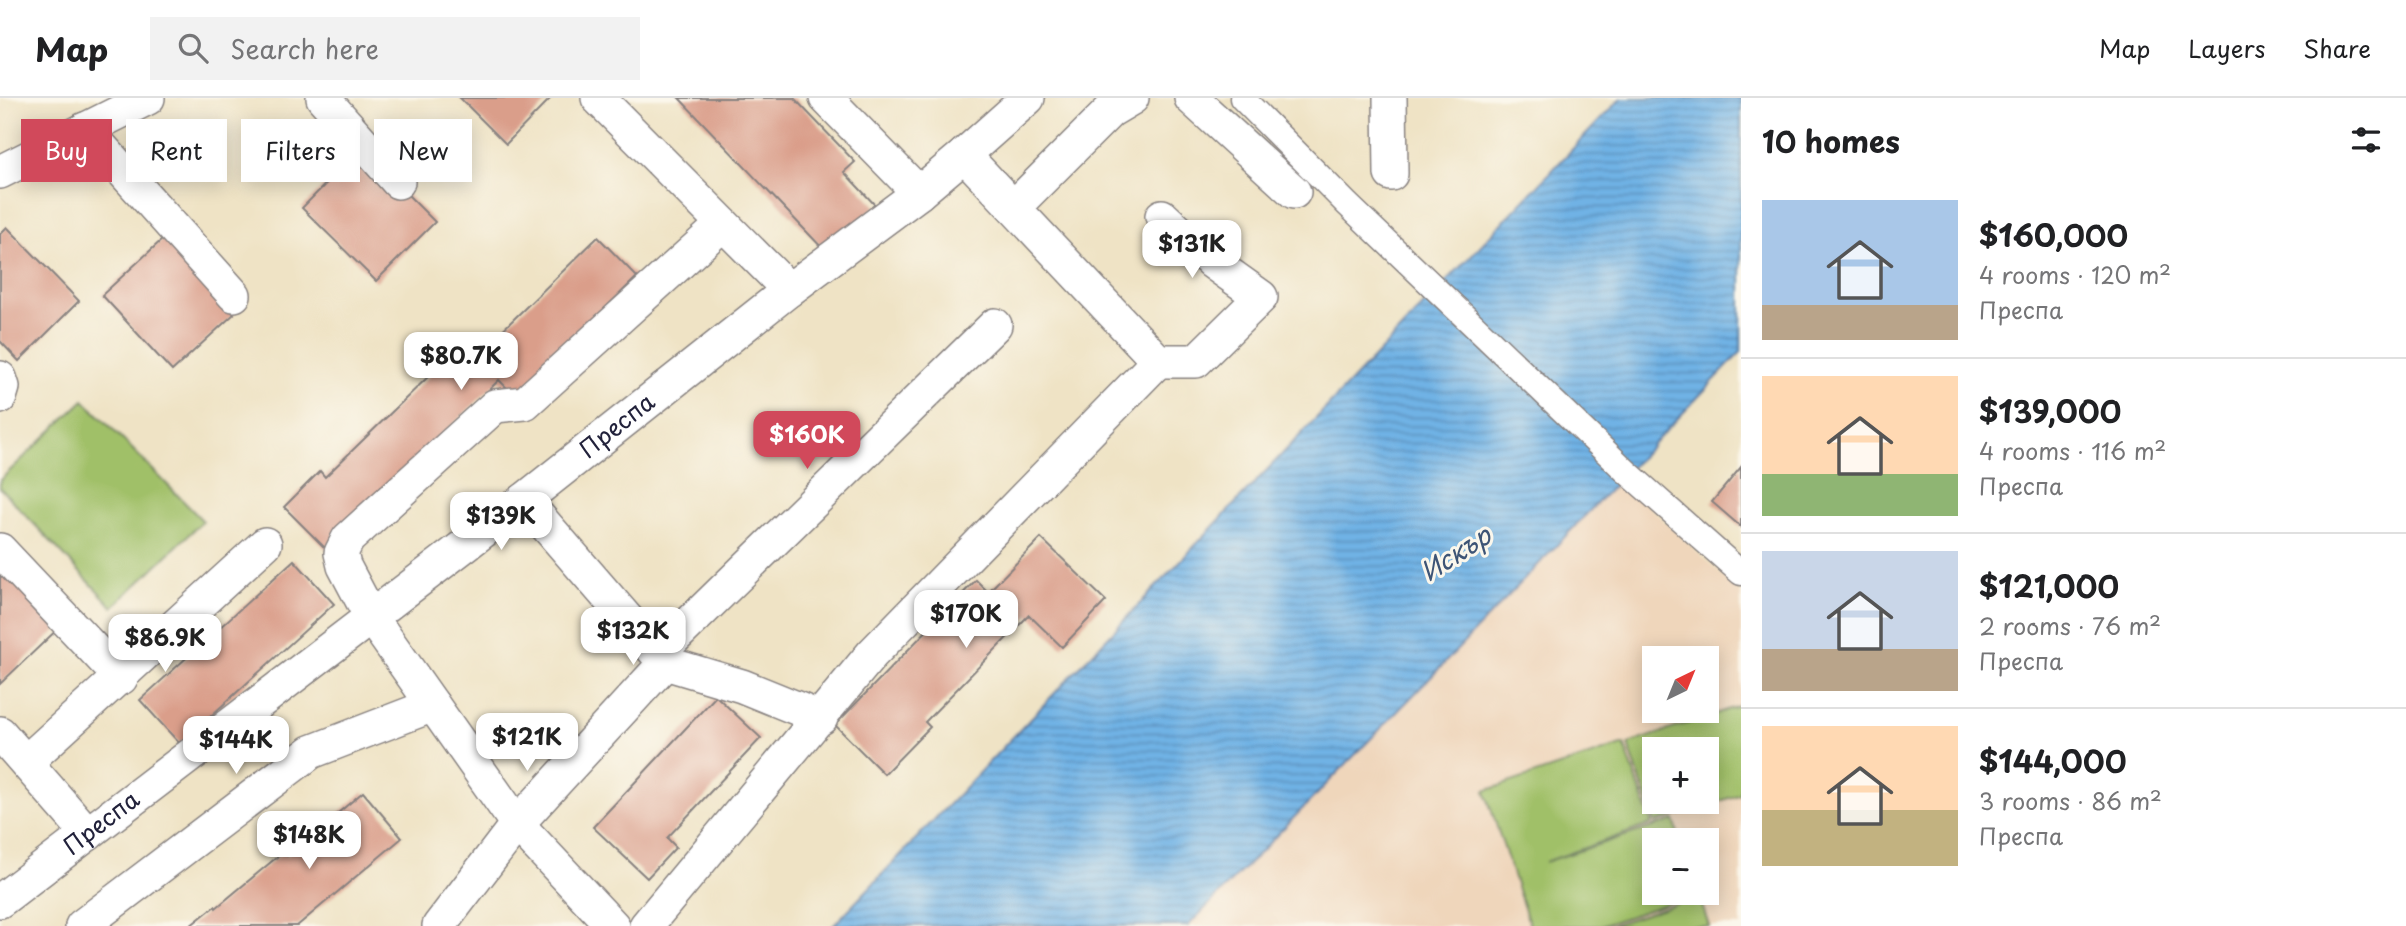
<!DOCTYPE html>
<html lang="en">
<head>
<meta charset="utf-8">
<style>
	:root { --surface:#fff; --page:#f2f2f2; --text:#202124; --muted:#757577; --line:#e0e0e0; --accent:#d1495b }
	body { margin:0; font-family:"Playpen Sans",sans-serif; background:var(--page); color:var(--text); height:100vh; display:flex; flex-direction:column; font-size:26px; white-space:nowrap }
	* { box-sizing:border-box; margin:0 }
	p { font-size:23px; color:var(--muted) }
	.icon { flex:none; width:38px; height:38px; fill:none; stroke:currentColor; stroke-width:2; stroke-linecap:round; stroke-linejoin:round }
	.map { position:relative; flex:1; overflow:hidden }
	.details { display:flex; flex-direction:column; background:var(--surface); width:665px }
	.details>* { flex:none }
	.banner { position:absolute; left:21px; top:21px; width:665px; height:63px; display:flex; gap:14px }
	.needle { width:46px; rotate:43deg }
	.fabs { position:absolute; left:1642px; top:548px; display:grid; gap:14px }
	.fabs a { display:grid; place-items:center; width:77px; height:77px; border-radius:0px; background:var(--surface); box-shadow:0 4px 18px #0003; font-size:35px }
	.price { position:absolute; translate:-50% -60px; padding:0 16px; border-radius:14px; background:#fff; color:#222; font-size:23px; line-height:46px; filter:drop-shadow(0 2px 4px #0008) }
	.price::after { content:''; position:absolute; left:50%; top:42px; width:21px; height:16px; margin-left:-10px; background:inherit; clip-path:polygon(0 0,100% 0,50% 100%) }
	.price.active { background:var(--accent); color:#fff }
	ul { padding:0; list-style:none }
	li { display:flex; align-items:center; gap:21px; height:175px; padding:0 21px }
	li+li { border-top:2px solid var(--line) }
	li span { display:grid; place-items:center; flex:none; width:196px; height:140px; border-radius:0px; color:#555 }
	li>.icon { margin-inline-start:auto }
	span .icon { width:84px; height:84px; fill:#fffc; stroke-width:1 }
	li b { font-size:30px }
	h2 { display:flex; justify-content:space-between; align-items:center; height:84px; padding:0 21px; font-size:30px }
	.pill { padding:0 24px; border-radius:0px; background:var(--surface); box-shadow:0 4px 18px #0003; font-size:24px; line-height:63px }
	.pill.active { background:var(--accent); color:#fff }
	header { display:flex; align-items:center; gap:42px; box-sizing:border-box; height:98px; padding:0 35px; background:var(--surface); border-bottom:2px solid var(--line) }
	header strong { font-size:33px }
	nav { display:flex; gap:38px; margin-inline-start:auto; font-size:24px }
	.search { width:490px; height:63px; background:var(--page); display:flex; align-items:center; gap:18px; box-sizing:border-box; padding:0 24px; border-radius:0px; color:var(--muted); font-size:26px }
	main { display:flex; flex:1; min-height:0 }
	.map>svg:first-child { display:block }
	.built { fill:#efd6bb; fill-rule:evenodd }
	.garden { fill:#a0c068; stroke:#617152; stroke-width:2; fill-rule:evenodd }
	.water { fill:url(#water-rules); stroke:#496a90; stroke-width:2 }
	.building { fill:#da9e8a }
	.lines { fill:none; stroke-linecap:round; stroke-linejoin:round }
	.pedestrian-casing { stroke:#888280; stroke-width:27 }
	.minor-casing { stroke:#888280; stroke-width:36 }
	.pedestrian { stroke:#fff; stroke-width:24 }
	.minor { stroke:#fff; stroke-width:33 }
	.labels { text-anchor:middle; stroke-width:6; stroke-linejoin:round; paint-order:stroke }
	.street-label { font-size:24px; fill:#22223b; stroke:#fbf7ec }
	.water-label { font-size:26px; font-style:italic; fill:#3d5476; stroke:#fbf7ec }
</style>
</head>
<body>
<header>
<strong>Map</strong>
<div class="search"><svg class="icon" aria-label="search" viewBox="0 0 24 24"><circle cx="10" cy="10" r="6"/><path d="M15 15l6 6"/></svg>Search here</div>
<nav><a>Map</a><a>Layers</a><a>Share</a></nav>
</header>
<main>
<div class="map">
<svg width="1741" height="828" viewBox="0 0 1741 828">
	<defs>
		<pattern id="water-rules" width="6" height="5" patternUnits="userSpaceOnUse" patternTransform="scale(1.75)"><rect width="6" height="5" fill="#70b2e5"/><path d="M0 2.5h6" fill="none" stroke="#5c90bb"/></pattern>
	</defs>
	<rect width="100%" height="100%" fill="#fbf7ec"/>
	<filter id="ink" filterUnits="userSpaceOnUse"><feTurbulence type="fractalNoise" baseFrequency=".0143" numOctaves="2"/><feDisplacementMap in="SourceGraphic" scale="14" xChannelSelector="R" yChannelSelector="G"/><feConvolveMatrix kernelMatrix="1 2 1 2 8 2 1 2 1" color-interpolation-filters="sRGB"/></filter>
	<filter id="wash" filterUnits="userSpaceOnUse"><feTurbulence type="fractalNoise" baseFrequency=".00686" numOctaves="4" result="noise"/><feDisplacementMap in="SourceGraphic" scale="28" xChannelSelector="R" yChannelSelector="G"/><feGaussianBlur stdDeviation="1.57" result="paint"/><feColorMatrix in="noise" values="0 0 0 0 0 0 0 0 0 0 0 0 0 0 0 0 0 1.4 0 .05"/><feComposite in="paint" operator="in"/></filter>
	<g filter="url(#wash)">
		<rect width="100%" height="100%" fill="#efe3c5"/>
		<!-- built -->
		<path class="built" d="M1620,382L1741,495V828H1188L1434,576ZM1654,560H1706V612H1654ZM1654,651H1706V704H1654ZM1654,742H1706V794H1654Z"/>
		<!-- garden -->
		<path class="garden" d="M84,302L203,423L113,509L0,390V382Z
			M1741,607V696L1655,725L1628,646ZM1706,651V704H1654V651Z
			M1624,646L1652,726L1545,764L1674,722L1680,742H1654V794L1698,795L1601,828H1530L1485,693Z
			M1699,798L1709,828H1610Z"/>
		<!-- water -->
		<path class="water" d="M1621,0H1741V254L1434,576L1188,828H833Z"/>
		<g id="blocks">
			<!-- building -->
			<path class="building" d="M460,0H551L506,46Z
				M679,0H794L855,64L844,74L876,108L827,155Z
				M361,50L435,124L376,183L302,110Z
				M7,129L79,203L19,263L0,243V136Z
				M598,139L637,179L515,298L499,282L326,451L284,409L320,373L325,379L467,241L480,254Z
				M164,140L234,216L172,273L102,197Z
				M1741,369V429L1712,404Z
				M1041,440L1106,503L1062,549L1029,517L925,624L930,629L884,676L835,627L976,482L988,494Z
				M294,462L334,506L180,646L140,602Z
				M0,463L64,525L0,586Z
				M716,598L761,640L667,740L676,749L647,780L593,729Z
				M363,694L402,740L297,828H190L215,808L216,810L283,754L287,758Z"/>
		</g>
	</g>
	<g filter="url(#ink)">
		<use href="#blocks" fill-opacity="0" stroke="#888280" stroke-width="2"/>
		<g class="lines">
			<defs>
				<path id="pedestrian" d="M1242,0L1347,106L1627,374L1741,475"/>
				<g id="minor">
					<path d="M323,0L398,84"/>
					<path d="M598,0L789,192"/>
					<path d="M826,0L919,95"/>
					<path d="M1191,0L1294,94"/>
					<path d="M1390,0L1391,76"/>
					<path d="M85,31L234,197"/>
					<path d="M964,57L1158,263H1196L1261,199L1212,164L1162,118"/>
					<path d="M0,74L148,0"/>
					<path d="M1014,109L1110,13L1132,0"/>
					<path d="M0,280L3,289L0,299"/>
					<path d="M524,402L665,565L742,588L821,620"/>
					<path d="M0,452L121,580"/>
					<path d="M658,556L995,227"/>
					<path d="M0,635L88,736"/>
					<path d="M26,664L265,446"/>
					<path id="s1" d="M0,803L524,402L789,192L919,95L964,57L1028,0"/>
					<path d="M82,828L311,654L433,607"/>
					<path d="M439,828L517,726L665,565"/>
					<path d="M613,828L517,726L371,519L344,468L341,455L348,441L495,308L525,305L723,126"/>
					<path d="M646,828L872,556L1158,263"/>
				</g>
			</defs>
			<!-- pedestrian casing -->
			<use href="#pedestrian" class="pedestrian-casing"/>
			<!-- minor casing -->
			<use href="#minor" class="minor-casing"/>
			<!-- pedestrian -->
			<use href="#pedestrian" class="pedestrian"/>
			<!-- minor -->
			<use href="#minor" class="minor"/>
		</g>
	</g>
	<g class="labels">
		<!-- street labels -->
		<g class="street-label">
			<text dy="8" stroke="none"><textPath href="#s1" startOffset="779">Преспа</textPath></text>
			<text dy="8" stroke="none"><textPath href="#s1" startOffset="128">Преспа</textPath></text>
		</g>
		<!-- water labels -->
		<g class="water-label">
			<text transform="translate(1456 456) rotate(-33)" y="9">Искър</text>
		</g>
	</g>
</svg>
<div class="fabs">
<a><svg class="needle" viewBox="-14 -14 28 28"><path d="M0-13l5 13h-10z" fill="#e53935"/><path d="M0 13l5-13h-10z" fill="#757577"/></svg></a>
<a>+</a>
<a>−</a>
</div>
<b class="price" style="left:1192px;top:182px">$131K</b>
<b class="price" style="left:461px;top:294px">$80.7K</b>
<b class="price active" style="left:807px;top:373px">$160K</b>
<b class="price" style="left:501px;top:454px">$139K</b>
<b class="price" style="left:966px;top:552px">$170K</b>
<b class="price" style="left:633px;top:569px">$132K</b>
<b class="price" style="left:165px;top:576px">$86.9K</b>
<b class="price" style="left:527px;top:675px">$121K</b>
<b class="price" style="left:236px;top:678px">$144K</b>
<b class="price" style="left:309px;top:773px">$148K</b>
<div class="banner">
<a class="pill active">Buy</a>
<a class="pill">Rent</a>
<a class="pill">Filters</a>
<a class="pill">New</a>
</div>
</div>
<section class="details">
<h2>10 homes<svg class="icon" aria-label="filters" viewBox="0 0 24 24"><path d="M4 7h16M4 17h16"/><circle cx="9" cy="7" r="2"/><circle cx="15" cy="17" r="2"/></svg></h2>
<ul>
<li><span style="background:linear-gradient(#a9c7e8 75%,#b9a48a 0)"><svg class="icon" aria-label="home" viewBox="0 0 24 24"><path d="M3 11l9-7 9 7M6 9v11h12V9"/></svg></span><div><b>$160,000</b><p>4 rooms · 120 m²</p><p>Преспа</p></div></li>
<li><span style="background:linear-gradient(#ffd9b3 70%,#8fb573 0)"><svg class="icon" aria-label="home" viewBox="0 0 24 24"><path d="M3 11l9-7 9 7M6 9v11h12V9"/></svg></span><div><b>$139,000</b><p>4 rooms · 116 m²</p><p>Преспа</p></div></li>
<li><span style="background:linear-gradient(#c9d6e8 70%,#b9a48a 0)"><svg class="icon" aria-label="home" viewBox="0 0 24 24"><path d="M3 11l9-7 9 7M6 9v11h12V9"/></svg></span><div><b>$121,000</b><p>2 rooms · 76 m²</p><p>Преспа</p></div></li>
<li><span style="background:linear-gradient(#ffd9b3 60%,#c2b280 0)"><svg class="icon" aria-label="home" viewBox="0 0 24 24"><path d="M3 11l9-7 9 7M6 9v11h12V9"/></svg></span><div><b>$144,000</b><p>3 rooms · 86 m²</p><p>Преспа</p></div></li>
</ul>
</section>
</main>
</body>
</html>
